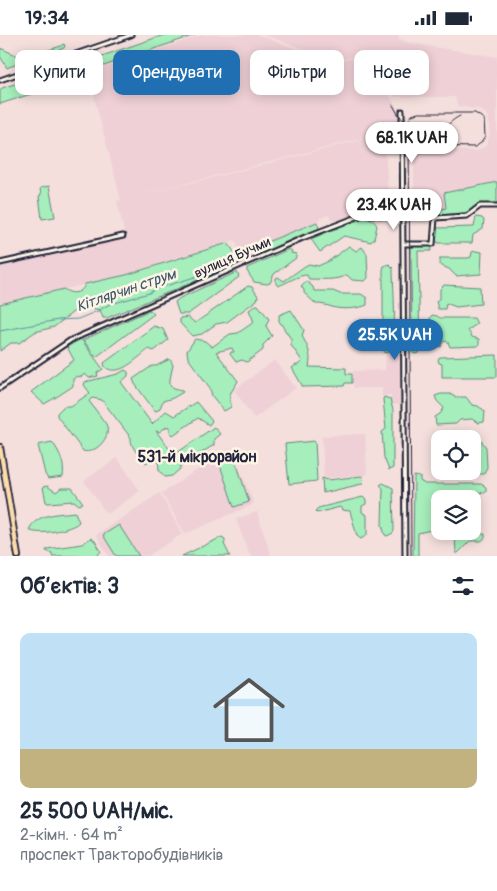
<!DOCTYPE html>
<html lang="uk">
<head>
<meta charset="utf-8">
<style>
	:root { --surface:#fff; --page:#f2f2f3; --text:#1f2937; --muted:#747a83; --line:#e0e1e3; --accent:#1f6fb2 }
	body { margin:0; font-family:Pangolin,sans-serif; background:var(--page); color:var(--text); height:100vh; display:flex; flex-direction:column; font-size:19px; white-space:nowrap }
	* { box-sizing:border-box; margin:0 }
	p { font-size:16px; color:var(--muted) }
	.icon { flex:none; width:28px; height:28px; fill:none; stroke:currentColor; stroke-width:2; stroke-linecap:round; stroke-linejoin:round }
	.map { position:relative; height:521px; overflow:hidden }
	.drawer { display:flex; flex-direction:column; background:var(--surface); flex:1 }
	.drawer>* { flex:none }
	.top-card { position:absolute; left:15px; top:15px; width:468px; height:45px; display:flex; gap:10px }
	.tools { position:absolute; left:431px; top:395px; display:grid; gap:10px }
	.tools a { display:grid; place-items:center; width:50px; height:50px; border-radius:10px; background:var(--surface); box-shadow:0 2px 12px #0003; font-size:25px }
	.price { position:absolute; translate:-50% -42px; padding:0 11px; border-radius:18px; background:#fff; color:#222; font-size:16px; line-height:32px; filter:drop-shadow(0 1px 2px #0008) }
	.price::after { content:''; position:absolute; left:50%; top:30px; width:15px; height:11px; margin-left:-8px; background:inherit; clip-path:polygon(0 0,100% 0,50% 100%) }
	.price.selected { background:var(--accent); color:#fff }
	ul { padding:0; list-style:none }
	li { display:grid; align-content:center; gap:10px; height:265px; padding:0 20px }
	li+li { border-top:1px solid var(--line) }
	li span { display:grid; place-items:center; height:155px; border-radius:10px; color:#555 }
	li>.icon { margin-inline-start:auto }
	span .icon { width:90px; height:90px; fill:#fffc; stroke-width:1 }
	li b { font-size:21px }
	h2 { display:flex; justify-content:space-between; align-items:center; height:60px; padding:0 20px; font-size:21px }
	.pill { padding:0 18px; border-radius:10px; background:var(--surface); box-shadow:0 2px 12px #0003; font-size:18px; line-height:45px }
	.pill.selected { background:var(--accent); color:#fff }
	.status { display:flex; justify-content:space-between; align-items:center; height:35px; padding:0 25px; background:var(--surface); direction:ltr }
	.status svg { height:14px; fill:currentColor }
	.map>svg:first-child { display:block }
	.built { fill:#eed0d6 }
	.green { fill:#a6eebb; stroke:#64887b }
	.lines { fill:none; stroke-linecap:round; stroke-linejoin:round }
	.stream { stroke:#5f8f9e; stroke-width:1 }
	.minor-casing { stroke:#22223b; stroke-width:7 }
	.major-casing { stroke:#22223b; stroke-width:8 }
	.minor { stroke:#fcf5e5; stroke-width:3 }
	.major { stroke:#fddcac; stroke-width:4.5 }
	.tram { stroke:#22223b; stroke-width:1 }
	.labels { text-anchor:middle; stroke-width:5; stroke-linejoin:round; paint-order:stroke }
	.street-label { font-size:14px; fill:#22223b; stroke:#fcf5e5 }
	.water-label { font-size:15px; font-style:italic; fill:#40586d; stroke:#fcf5e5 }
	.quarter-label { font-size:16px; font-weight:bold; fill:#22223b; stroke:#fcf5e5 }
</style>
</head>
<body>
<div class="status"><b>19:34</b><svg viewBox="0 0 49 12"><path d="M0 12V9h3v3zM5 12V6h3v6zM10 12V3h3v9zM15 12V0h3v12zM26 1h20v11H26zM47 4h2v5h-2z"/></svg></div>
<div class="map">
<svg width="497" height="521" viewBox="0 0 497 521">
	<rect width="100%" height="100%" fill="#f4dfdc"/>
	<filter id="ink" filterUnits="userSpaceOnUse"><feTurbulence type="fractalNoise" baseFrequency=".02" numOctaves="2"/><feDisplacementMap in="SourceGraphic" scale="10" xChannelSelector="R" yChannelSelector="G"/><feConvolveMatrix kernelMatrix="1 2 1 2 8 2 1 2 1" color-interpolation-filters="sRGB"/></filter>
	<g filter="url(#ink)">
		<!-- built -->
		<path class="built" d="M202,0H259L331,27L364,21L371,26L399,78L400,92L379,99L128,163L227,139L384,99L389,172L333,186L328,180L319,184L317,187L241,219L235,205L126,240L0,269V229L125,200L117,166L121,165L88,38Z
			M264,0H399L398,3L409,8L497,22V147L444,158L446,173L414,181V122L422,115L477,116L486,111L490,98L487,79L478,74L458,71L455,62H395L372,25L365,20L335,25Z
			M401,318L403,370H391V360L382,361V353H354L353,336L385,335L386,319Z
			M275,325L296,353L254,383L234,355Z
			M365,399L367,440L324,443L322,401Z
			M231,413L254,469L185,499L162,458Z
			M117,423L140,456L107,479L84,446Z
			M160,458L182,499L148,521H109L96,500Z
			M257,477L271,521H250L236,484Z"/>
		<!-- green -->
		<path class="green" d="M164,0H195L95,34L85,36L84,28L87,26Z
			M63,9L65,10L64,13L9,32L7,33L0,21V13L23,23L61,11Z
			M79,29L82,35L79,42L65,48L61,47L56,51L0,69V55L2,53Z
			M497,147V169L476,170L468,177L461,178L422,183L421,179L446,173L444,158Z
			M49,151L55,182L42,184L39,161L41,160L40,153Z
			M362,182C369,182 374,184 377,191L374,204L371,207L344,201L320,217L311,204Z
			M476,182L482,183L484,185L483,194L473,200L472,208H438L434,201L437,193L474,192Z
			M317,187L319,193L315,196L261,219L252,213Z
			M228,208L241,227L230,233L205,242L107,283H103L100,275L87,272L73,277L54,292L35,297L19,308H11L0,316V269L64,254C71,260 82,259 85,249L126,240Z
			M412,210H431L432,212L431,216H418L420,315L419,318L414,319L412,316L411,211Z
			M349,211L356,216L362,212L367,219L368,243L365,246L352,245L347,240C335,246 323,244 309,244L307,240C298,240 287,248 278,251L276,249V243L278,242L284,246L305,231L309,229L318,231L329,226Z
			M289,214L292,216L291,218L296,219V223L274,239L270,248L267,249L254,247L247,236V233Z
			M475,216L482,217L481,239L456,241L449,234L440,230V223H468L471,222L472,217Z
			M389,229L393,233C393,254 398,299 389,317L385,318L383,313V235L384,231Z
			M237,237L239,242L188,279H179L175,267L180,263Z
			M306,246L313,252L314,256H333L340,259H361L367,263V270C358,274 341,275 332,272C326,270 323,269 316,269L304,258V255L301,251Z
			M444,250L480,252L481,269L456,272L446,268L445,274H438L436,266L440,263V254Z
			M248,251L252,252L258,261L257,265L227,287L216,289L202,299L192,301L180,288V283L188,282L195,288L198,286Z
			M256,270H258L269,284L266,291L272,301L263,310V315L247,327L242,325L236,327L230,319L231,317H234L232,313L216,317L238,346L230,359L231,372L224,376L212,361L210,353L188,323L187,316L195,304L205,306L212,312L230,299L238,298L254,287L249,275Z
			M150,275L154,279L96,322L83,305Z
			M291,275L304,295L302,301C308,312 312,320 309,332L346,333V339H352V348H345L344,351L303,352L292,333L296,330H298L302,326L291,310V304L279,286V280Z
			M432,280L437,281L440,283H474L477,289L468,295L472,302L479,304V309L478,311L450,312L448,307L445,306L442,308L441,312L433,310L430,283Z
			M154,291L163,294L168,305L154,316L149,314C137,323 119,343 105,332L104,328Z
			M81,304L103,334L97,338L98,341L89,343L85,339L81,342L77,341L73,344V351C64,357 54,364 44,369L31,357L74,325L67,312Z
			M497,320V342H442V329L439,328L438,325L440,322Z
			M170,324L173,330L170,344V350L174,353L182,355L183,357L173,363L163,366L160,373L157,376L154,375L135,349L133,344L152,331H156Z
			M125,335L128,337V341L121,347L152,389L166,376L174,381L196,367L212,386L209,390L198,383L173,400L170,397V392L168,391L159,397L156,396L174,420L214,392L220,399L214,404V410L180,431V434L172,441L165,442L159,435L158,420L154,419L151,422V425L146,428C140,422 130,412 131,403L102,365L92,363L89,366L106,389C113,402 94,420 83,416L57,381V378L64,371H71L90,358L84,350L85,347L118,339Z
			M441,359H450L455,362H466L472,370L478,371L485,376L484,387L478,388L472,384L460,385L456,389L436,390L435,382L440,379L444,373L437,366L435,361Z
			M384,362L390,364L393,375V433L389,435L384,423L382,397L386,394L383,364Z
			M477,401L486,412L487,432L484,439H448L446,436H472V404H440V418L435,415L434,403Z
			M315,406L317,446L289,449L285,409Z
			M52,407C60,417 65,429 63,442L48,444L45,439L38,410Z
			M230,417L238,433L249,467L234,472L218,424Z
			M362,441L363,444L362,449L323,458L322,443L328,445Z
			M414,441L420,442V446L425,449H481L486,452V457L466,459L465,464H440V493L418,498V521H413Z
			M383,448L393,453L394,495L393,498L387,501L385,500L382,490L383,453L380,450Z
			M47,451L56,457L61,453H72L83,468L79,470L74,466L48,468L46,467L43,452Z
			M363,462L366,465V469L362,471V477L367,480V500L361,504L357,501L350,476L342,475L340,472L317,478L315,476L318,473Z
			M75,477L79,487C72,495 37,501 29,495C36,478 60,479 75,477Z
			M119,490L139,521H116L103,500Z
			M448,496H463L467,500L483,499H485V503L481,506H470L458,518H456L455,502Z
			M222,502L225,504V507L224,509L230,521H182Z
			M91,503L95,506L101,516L97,521H52V518L46,516L47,514L82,509Z"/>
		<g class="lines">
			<!-- stream -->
			<path class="stream" d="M0,296L58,285L78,284L100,275L108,270L149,258L156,254L198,241"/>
			<defs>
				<path id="minor" d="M0,45L131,0
					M402,76L405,521
					M404,209H433L435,183L467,181L480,171H497
					M0,228L123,201
					M0,353L71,305L305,202L365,179L403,182"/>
				<path id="major" d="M0,412L18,521"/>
			</defs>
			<!-- minor casing -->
			<use href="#minor" class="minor-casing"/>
			<!-- major casing -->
			<use href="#major" class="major-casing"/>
			<!-- minor -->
			<use href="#minor" class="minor"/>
			<!-- major -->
			<use href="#major" class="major"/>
			<!-- tram -->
			<path class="tram" d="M393,70L398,79L411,94
				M411,102L417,108C436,110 444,88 460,81
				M411,521L409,85L412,80L418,78H475L484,84L485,102L481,108L475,112L424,111"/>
		</g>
	</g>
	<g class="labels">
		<!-- street labels -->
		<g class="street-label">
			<text transform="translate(232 222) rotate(-24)" y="5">вулиця Бучми</text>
		</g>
		<!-- water labels -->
		<g class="water-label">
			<text transform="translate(126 255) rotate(-19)" y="5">Кітлярчин струм</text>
		</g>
		<!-- quarter labels -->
		<g class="quarter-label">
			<text x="197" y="427">531-й мікрорайон</text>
		</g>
	</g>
</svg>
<div class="tools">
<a><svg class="icon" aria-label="locate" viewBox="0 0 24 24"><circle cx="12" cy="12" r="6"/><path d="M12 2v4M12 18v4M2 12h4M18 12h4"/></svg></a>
<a><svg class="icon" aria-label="layers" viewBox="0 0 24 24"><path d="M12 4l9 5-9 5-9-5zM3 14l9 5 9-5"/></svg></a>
</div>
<b class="price" style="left:412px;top:129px">68.1K UAH</b>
<b class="price" style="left:394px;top:196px">23.4K UAH</b>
<b class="price selected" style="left:395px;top:326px">25.5K UAH</b>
<div class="top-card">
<a class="pill">Купити</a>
<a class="pill selected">Орендувати</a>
<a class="pill">Фільтри</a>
<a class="pill">Нове</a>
</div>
</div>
<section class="drawer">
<h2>Об’єктів: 3<svg class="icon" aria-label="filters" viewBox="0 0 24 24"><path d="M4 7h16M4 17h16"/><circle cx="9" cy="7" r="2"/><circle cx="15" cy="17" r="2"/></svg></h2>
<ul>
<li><span style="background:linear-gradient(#bfe0f5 75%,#c2b280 0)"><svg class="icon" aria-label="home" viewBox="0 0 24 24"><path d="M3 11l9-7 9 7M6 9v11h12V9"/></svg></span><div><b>25 500 UAH/міс.</b><p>2-кімн. · 64 m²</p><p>проспект Тракторобудівників</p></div></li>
</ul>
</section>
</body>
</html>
